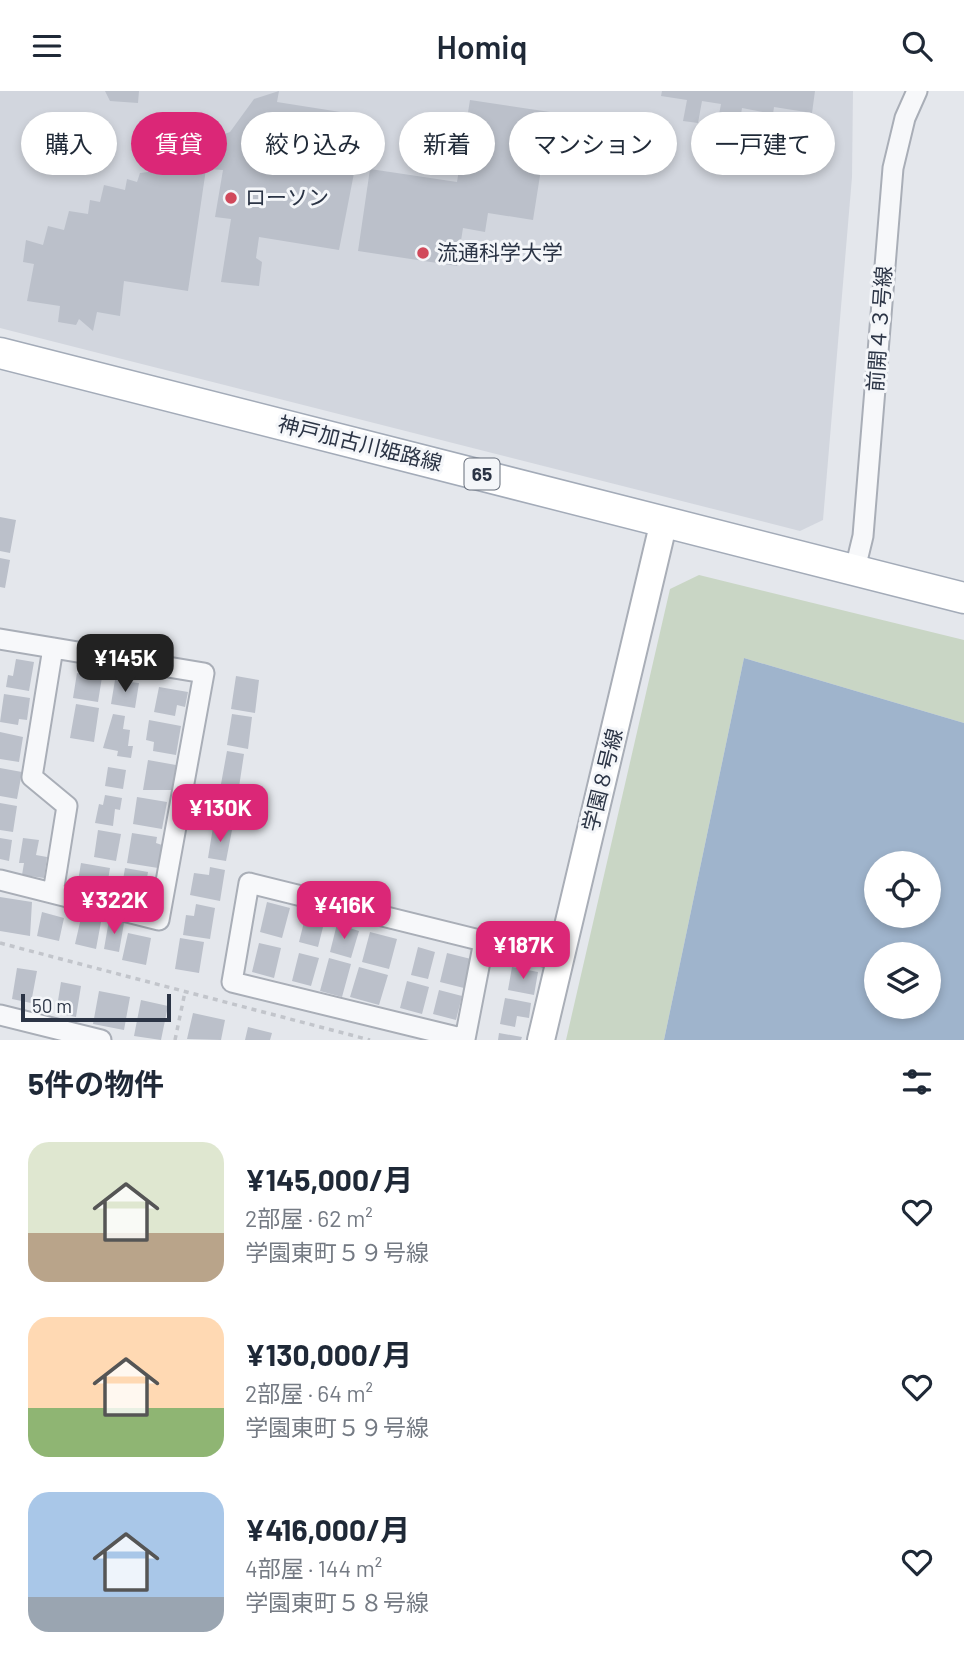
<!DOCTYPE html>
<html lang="ja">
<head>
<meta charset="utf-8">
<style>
	:root { --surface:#fff; --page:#f2f2f3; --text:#1f2937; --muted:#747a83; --accent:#db2777 }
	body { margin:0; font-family:Barlow,"Noto Sans JP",sans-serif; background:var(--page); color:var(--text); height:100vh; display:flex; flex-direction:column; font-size:26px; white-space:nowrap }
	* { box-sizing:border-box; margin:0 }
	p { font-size:23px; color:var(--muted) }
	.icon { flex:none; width:38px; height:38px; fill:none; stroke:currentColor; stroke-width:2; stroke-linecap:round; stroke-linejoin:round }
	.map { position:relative; height:949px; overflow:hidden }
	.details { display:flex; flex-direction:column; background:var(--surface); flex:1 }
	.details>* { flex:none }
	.banner { position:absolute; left:21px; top:21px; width:922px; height:63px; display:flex; gap:14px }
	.tools { position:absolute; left:864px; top:760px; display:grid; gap:14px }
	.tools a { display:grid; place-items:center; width:77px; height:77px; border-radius:50%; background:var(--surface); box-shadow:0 4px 10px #0003; font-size:35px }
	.scale { position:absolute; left:21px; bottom:18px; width:150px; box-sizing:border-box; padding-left:7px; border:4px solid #2b3445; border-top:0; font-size:19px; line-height:24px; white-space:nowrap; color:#2b3445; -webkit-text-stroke:5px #f4f6f9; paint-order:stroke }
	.price { position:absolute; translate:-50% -60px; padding:0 16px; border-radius:14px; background:var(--accent); color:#fff; font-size:23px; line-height:46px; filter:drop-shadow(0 2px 4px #0008) }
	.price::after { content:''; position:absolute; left:50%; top:42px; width:21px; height:16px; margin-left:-10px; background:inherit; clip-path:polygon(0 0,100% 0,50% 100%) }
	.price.active { background:#222; color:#fff }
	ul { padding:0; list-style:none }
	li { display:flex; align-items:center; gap:21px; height:175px; padding:0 28px }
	li span { display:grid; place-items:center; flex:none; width:196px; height:140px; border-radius:21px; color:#555 }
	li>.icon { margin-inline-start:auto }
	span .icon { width:84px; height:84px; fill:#fffc; stroke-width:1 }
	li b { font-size:30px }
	h2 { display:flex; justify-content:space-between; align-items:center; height:84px; padding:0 28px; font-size:30px }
	.tag { padding:0 24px; border-radius:32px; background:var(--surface); box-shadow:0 4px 10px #0003; font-size:24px; line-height:63px }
	.tag.active { background:var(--accent); color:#fff }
	header { display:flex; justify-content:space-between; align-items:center; height:91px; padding:0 28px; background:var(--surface); font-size:32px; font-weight:600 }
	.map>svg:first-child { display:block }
	.built { fill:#d2d6de }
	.green { fill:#c9d6c5 }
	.water { fill:#9fb4cc; fill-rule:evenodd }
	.building { fill:#bbc0ca }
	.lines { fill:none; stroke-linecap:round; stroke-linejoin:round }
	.street-casing { stroke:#a9aeb7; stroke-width:23 }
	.secondary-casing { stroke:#a9aeb7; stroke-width:30 }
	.primary-casing { stroke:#a3abb8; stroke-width:33 }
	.path { stroke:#c2c5cb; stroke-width:3.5; stroke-dasharray:5 5; stroke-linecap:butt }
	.street { stroke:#f7f8fa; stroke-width:19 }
	.secondary { stroke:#fff; stroke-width:26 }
	.primary { stroke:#fff; stroke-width:30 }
	.poi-dot { fill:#d1495b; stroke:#f4f6f9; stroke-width:2.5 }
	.labels { text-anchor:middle; stroke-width:6; stroke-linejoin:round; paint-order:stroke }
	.shield { fill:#f4f6f9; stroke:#676e7b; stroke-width:2 }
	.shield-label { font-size:19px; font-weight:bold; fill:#2b3445 }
	.poi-label { font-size:21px; fill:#2b3445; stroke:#f4f6f9; text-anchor:start }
	.street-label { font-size:21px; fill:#2b3445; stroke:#f4f6f9 }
</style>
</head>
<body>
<header><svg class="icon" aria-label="menu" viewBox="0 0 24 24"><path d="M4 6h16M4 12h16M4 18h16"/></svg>Homiq<svg class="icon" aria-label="search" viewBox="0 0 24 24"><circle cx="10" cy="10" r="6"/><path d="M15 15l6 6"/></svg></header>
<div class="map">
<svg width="964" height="949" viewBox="0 0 964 949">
	<rect width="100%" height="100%" fill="#e4e7ec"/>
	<!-- built -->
	<path class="built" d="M0,0H853L852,86L823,429L800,440L0,237Z"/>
	<!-- green -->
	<path class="green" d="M699,484L964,549V632L744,567L664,949H566L670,498Z"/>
	<!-- water -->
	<path class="water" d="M744,567L964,632V949H664ZM877,772H929V824H877ZM877,863H929V915H877Z"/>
	<!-- building -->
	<path class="building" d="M105,0H139L138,12L110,10Z
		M279,0L277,11L353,23L352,30L364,31L339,159L259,146L256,167L262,171L259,195L221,191L231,128L215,126L223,79L206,78L188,200L124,190L120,225L97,221L93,240L79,228L76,234L58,231L60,215L27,210L34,173L23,171L26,149L43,154L48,135L64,139L69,120L88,123L90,109L100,111L104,94L125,99L127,88L137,91L140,82L148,81L153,66L170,68L174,51L191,55L230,41L254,8Z
		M662,0H815L812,22L774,16L773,23L742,17L736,55L714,51L721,13L702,10L698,32L683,30L687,9L661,5Z
		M470,9L550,21L533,129L488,122L485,141L463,137L457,175L358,160L370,78L457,91Z
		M0,426L16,429L10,462L0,460Z
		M0,467L10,469L5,497L0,496Z
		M16,568L34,571L29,600L6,596L8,584L13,585Z
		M77,582L102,586L98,611L73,607Z
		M236,585L259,589L255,622L231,618Z
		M115,589L139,592L135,617L111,613Z
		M159,596L188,601L185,616L177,614L175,625L154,621Z
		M4,603L30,607L27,629L19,628L18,634L0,631Z
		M76,613L99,617L94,651L70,647Z
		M113,623L125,625L123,638L130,639L128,655H133L131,667L117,665L118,660L103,657Z
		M232,623L252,626L248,658L227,654Z
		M149,629L181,635L176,664L153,660L154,651L146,649Z
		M0,641L23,646L19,671L0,668Z
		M227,660L244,663L239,696L221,693Z
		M148,669L176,674L172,699H143Z
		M108,676L126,679L123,698L105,695Z
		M0,677L22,681L17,708L0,705Z
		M220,701L238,704L232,732L214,728Z
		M105,704L122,707L120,719L115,718L113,735L95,732L99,713L103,714Z
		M137,706L167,711L162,738L133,733Z
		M0,712L17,715L13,741L0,739Z
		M213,736L232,739L226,770L208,767Z
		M98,739L121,743L116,770L94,766Z
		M132,742L157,746L156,752L162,754L158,777L127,772Z
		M0,747L12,749L9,770L0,768Z
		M23,747L39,749L36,764L47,766L44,787L22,784L24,772H19Z
		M81,772L110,777L106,801L77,796Z
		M210,776L225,779L220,810L190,804L194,782L209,784Z
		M125,777L148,781L146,793L153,794L149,812L120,807Z
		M0,806L32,811L30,845L0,840Z
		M267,811L290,817L282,847L260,841Z
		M196,813L215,817L210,848L183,844L186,824L194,825Z
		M42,821L64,827L59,850L37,845Z
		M306,823L325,828L318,856L299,851Z
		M81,827L101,831L96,858L75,853Z
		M109,829L124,832L119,861L104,858Z
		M337,833L359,840L351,867L330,861Z
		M370,841L397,848L389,878L362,871Z
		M128,842L151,847L146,874L122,869Z
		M180,847L204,851L199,882L175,878Z
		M259,852L281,857L274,887L252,881Z
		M418,856L435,861L428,888L411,884Z
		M299,862L319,867L311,895L292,890Z
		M447,862L471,868L464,897L440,891Z
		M329,867L351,873L342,906L320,900Z
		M359,876L388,884L379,914L350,906Z
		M512,876L538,881L534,904L508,899Z
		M17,877L37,880L31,912L12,908Z
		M407,890L429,896L422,923L400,917Z
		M61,891L81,895L76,926L56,922Z
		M439,899L462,905L456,929L433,923Z
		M99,900L130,906L124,939L93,933Z
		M505,907L531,912L529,927L517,925L515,936L500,933Z
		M141,909L168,915L161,949L134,945Z
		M193,922L225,929L221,949L187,948Z
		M248,936L272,942L270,949H245Z
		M499,942L522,946L521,949H498Z"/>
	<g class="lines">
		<defs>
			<path id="street" d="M855,478L863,445L893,77L905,27L917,0
				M0,548L204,582L159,829L0,789
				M53,802L67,715L32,686L53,557
				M484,850L465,948L232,891L249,792L560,869
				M0,924L101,949"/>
			<path id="secondary" d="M541,949L664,430"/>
			<path id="primary" d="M0,262L964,507"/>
		</defs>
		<!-- street casing -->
		<use href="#street" class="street-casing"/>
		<!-- secondary casing -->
		<use href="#secondary" class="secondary-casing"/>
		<!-- primary casing -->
		<use href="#primary" class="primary-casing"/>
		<!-- path -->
		<path class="path" d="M0,852L370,949
			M175,949L185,901"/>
		<!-- street -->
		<use href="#street" class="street"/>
		<!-- secondary -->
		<use href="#secondary" class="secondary"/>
		<!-- primary -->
		<use href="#primary" class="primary"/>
	</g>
	<!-- markers -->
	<g class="poi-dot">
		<circle cx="231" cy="107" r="7"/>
		<circle cx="423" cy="162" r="7"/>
	</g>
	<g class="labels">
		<!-- shield labels -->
		<rect class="shield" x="464.5" y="367.5" width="35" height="31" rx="5"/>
		<g class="shield-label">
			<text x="482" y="390">65</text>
		</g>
		<!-- poi labels -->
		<g class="poi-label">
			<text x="245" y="114">ローソン</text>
			<text x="437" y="169">流通科学大学</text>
		</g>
		<!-- street labels -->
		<g class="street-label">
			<text transform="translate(880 238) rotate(-86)" y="7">前開４３号線</text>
			<text transform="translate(360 353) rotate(14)" y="7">神戸加古川姫路線</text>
			<text transform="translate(603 689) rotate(-76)" y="7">学園８号線</text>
		</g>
	</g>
</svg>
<div class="tools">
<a><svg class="icon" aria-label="locate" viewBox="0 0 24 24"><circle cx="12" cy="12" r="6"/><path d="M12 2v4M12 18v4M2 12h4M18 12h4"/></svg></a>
<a><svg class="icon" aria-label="layers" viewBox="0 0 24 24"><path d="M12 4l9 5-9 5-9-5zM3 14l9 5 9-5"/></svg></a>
</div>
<div class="scale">50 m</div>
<b class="price active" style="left:125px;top:603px">¥145K</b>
<b class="price" style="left:220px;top:753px">¥130K</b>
<b class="price" style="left:114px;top:845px">¥322K</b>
<b class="price" style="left:344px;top:850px">¥416K</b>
<b class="price" style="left:523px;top:890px">¥187K</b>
<div class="banner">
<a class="tag">購入</a>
<a class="tag active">賃貸</a>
<a class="tag">絞り込み</a>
<a class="tag">新着</a>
<a class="tag">マンション</a>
<a class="tag">一戸建て</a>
</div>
</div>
<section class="details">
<h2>5件の物件<svg class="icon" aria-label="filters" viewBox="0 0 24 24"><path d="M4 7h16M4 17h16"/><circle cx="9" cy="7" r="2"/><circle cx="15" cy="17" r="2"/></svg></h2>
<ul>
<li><span style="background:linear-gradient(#dfe7d0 65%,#b9a48a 0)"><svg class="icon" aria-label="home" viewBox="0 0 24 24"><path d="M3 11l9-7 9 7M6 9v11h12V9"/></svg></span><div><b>¥145,000/月</b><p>2部屋 · 62 m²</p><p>学園東町５９号線</p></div><svg class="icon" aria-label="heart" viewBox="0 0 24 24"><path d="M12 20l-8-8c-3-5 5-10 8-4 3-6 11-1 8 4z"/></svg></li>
<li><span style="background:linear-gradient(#ffd9b3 65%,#8fb573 0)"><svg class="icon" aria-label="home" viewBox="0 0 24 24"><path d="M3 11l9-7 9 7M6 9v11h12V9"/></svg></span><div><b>¥130,000/月</b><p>2部屋 · 64 m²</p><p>学園東町５９号線</p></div><svg class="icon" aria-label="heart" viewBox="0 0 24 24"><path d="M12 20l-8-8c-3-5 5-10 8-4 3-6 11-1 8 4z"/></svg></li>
<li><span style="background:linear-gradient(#a9c7e8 75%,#9aa5b1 0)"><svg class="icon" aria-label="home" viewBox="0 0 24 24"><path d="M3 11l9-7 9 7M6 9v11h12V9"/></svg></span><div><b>¥416,000/月</b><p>4部屋 · 144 m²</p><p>学園東町５８号線</p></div><svg class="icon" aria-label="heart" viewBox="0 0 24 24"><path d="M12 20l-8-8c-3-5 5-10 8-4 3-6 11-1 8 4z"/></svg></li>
</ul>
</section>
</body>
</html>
